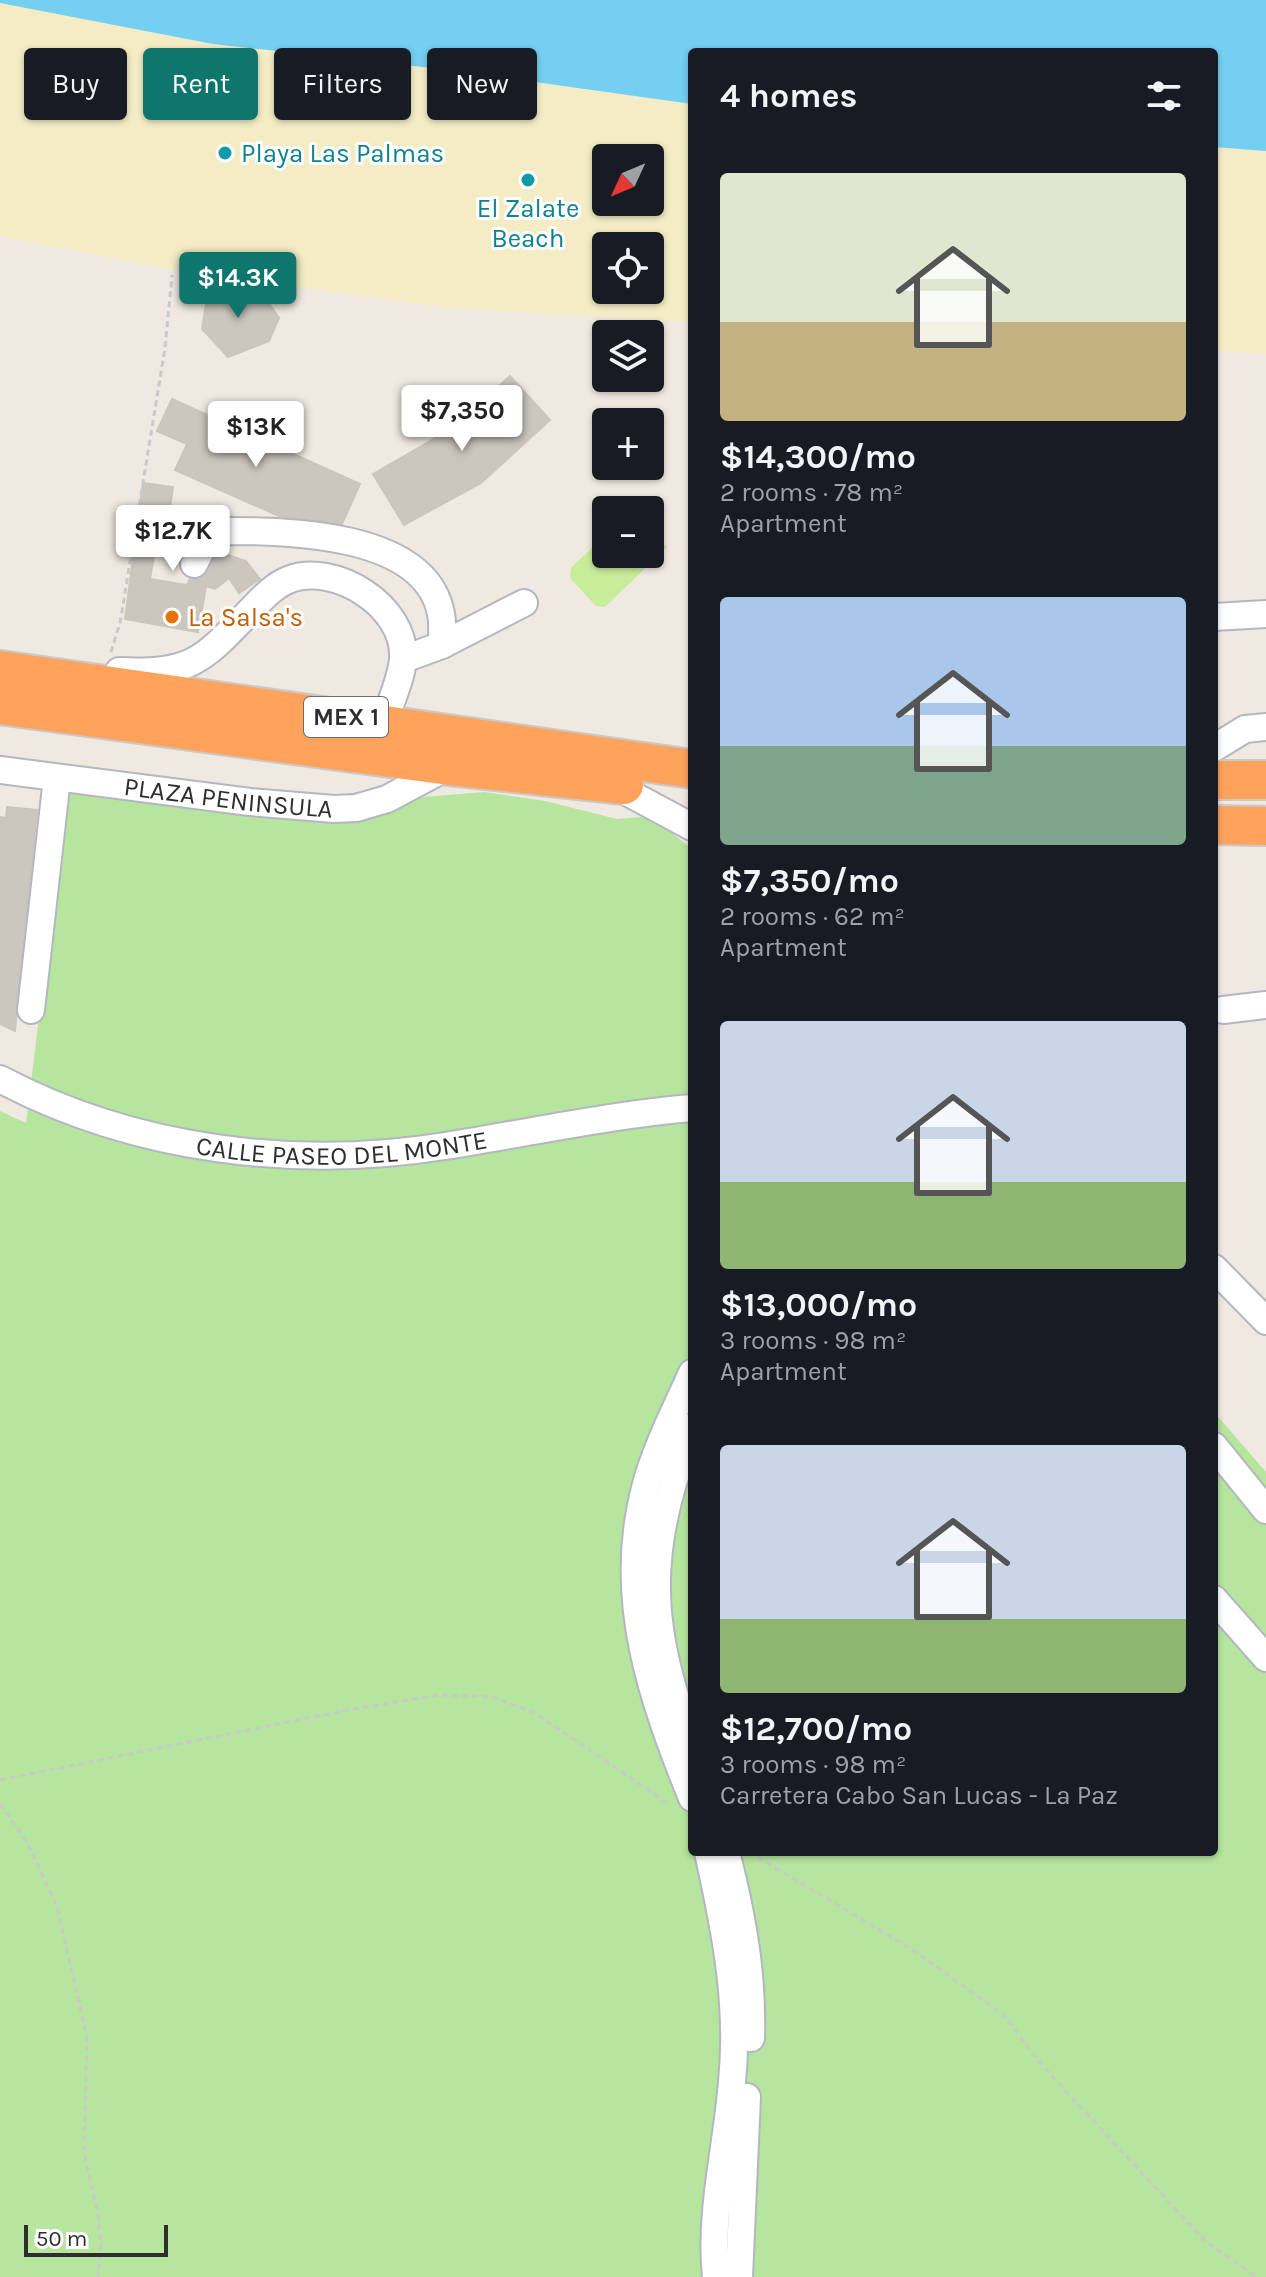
<!DOCTYPE html>
<html lang="en">
<head>
<meta charset="utf-8">
<style>
	:root { --surface:#171b24; --page:#20242c; --text:#f1f3f6; --muted:#9ea1a6; --accent:#0f766e }
	body { margin:0; font-family:Karla,sans-serif; background:var(--page); color:var(--text); height:100vh; display:flex; flex-direction:column; font-size:30px; white-space:nowrap }
	* { box-sizing:border-box; margin:0 }
	p { font-size:26px; color:var(--muted) }
	.icon { flex:none; width:44px; height:44px; fill:none; stroke:currentColor; stroke-width:2; stroke-linecap:round; stroke-linejoin:round }
	.map { position:relative; flex:1; overflow:hidden }
	.panel { position:absolute; left:688px; top:48px; width:530px; height:1808px; display:flex; flex-direction:column; background:var(--surface); border-radius:8px; box-shadow:0 2px 6px #0004 }
	.panel>* { flex:none }
	.top-card { position:absolute; left:24px; top:48px; width:544px; height:72px; display:flex; gap:16px }
	.needle { width:52px; rotate:226deg }
	.tools { position:absolute; left:592px; top:144px; display:grid; gap:16px }
	.tools a { display:grid; place-items:center; width:72px; height:72px; border-radius:8px; background:var(--surface); box-shadow:0 2px 6px #0004; font-size:40px }
	.scale { position:absolute; left:24px; bottom:20px; width:144px; box-sizing:border-box; padding-left:8px; border:4px solid #2e2e2e; border-top:0; font-size:22px; line-height:28px; white-space:nowrap; color:#2e2e2e; -webkit-text-stroke:6px #fff; paint-order:stroke }
	.price { position:absolute; translate:-50% -68px; padding:0 18px; border-radius:8px; background:#fff; color:#222; font-size:26px; line-height:52px; filter:drop-shadow(0 2px 4px #0008) }
	.price::after { content:''; position:absolute; left:50%; top:48px; width:24px; height:18px; margin-left:-12px; background:inherit; clip-path:polygon(0 0,100% 0,50% 100%) }
	.price.current { background:var(--accent); color:#fff }
	ul { padding:0; list-style:none }
	li { display:grid; align-content:center; gap:16px; height:424px; padding:0 32px }
	li span { display:grid; place-items:center; height:248px; border-radius:8px; color:#555 }
	li>.icon { margin-inline-start:auto }
	span .icon { width:144px; height:144px; fill:#fffc; stroke-width:1 }
	li b { font-size:34px }
	h2 { display:flex; justify-content:space-between; align-items:center; height:96px; padding:0 32px; font-size:34px }
	.chip { padding:0 28px; border-radius:8px; background:var(--surface); box-shadow:0 2px 6px #0004; font-size:28px; line-height:72px }
	.chip.current { background:var(--accent); color:#fff }
	.map>svg:first-child { display:block }
	.green { fill:#b6e59e }
	.sand { fill:#f3ecc5; fill-rule:evenodd }
	.pitch { fill:#c9ec9a }
	.water { fill:#75cff0 }
	.building { fill:#cbc7bf; stroke:#cbc5ba; stroke-width:2 }
	.lines { fill:none; stroke-linecap:round; stroke-linejoin:round }
	.minor-casing { stroke:#b4b7c1; stroke-width:30 }
	.highway-casing { stroke:#c9c9c9; stroke-width:42 }
	.path { stroke:#c9c9c9; stroke-width:3; stroke-dasharray:6 4; stroke-linecap:butt }
	.minor { stroke:#fff; stroke-width:26 }
	.highway { stroke:#ffa35c; stroke-width:38 }
	.culture-dot { fill:#0f9aa8; stroke:#fff; stroke-width:3 }
	.food-dot { fill:#e8710a; stroke:#fff; stroke-width:3 }
	.labels { text-anchor:middle; stroke-width:6; stroke-linejoin:round; paint-order:stroke }
	.shield { fill:#fff; stroke:#6d6d6d; stroke-width:2 }
	.shield-label { font-size:24px; font-weight:bold; fill:#2e2e2e }
	.culture-label { font-size:26px; fill:#0d838f; stroke:#fff; text-anchor:start }
	.food-label { font-size:26px; fill:#c56008; stroke:#fff; text-anchor:start }
	.street-label { font-size:26px; fill:#2e2e2e; stroke:#fff }
</style>
</head>
<body>
<div class="map">
<svg width="1266" height="2277" viewBox="0 0 1266 2277">
	<rect width="100%" height="100%" fill="#efe9e1"/>
	<!-- green -->
	<path class="green" d="M67,791L411,798L484,792L545,801L617,819L641,817L663,826L692,849V1852H1214V1412L1266,1472V2277H0V1111L26,1123Z"/>
	<!-- sand -->
	<path class="sand" d="M0,3L213,44L450,70L692,104V322L449,308L165,268L0,236ZM606,158H650V202H606ZM606,246H650V290H606Z
		M1214,147L1266,151V354L1214,351Z"/>
	<!-- pitch -->
	<path class="pitch" d="M650,530L667,547L605,607L596,606L570,578L571,568L606,534V554H650Z"/>
	<!-- water -->
	<path class="water" d="M0,0H1266V151L1214,147V52H692V104L450,70L213,44L0,3Z"/>
	<!-- building -->
	<path class="building" d="M223,286L264,296L279,318L269,341L228,357L202,329L207,297Z
		M510,376L550,420L481,483L404,525L373,474L451,429Z
		M172,399L360,484L342,524L279,516L175,470L187,444L157,431Z
		M143,483L173,487L168,521L160,519L150,579L187,585L190,579L203,577L218,552L246,561L260,579L239,593L229,578L215,589L206,586L198,632L125,619Z
		M7,807L37,810L15,1031L0,1024V817L6,818Z"/>
	<g class="lines">
		<defs>
			<g id="minor">
				<path d="M194,564L208,537L225,531C287,531 426,532 441,614C443,623 442,635 442,645"/>
				<path d="M1214,617L1266,614"/>
				<path d="M404,659L442,645L524,603"/>
				<path d="M119,671C192,674 202,661 250,611C261,600 273,586 288,580C335,561 406,607 403,658C402,678 390,703 384,722"/>
				<path d="M1214,748L1245,729L1266,727"/>
				<path id="s1" d="M0,770L250,802L334,809L356,808L387,799L449,766"/>
				<path d="M612,784L692,827"/>
				<path d="M31,1010L57,778"/>
				<path d="M1223,1010L1266,1005"/>
				<path id="s2" d="M0,1079C134,1150 296,1170 445,1146C528,1133 608,1115 692,1108"/>
				<path d="M1214,1268L1266,1321"/>
				<path d="M692,1373C675,1411 654,1451 644,1492C617,1600 652,1699 692,1798"/>
				<path d="M692,1427C684,1444 680,1462 674,1480C643,1580 657,1650 692,1746"/>
				<path d="M1214,1446L1266,1510"/>
				<path d="M1214,1599L1266,1658"/>
				<path d="M708,1852C725,1929 740,2003 732,2082C727,2146 709,2213 716,2277"/>
				<path d="M726,1852C742,1914 753,1973 751,2038"/>
				<path d="M739,2277L747,2097"/>
			</g>
			<path id="highway" d="M0,670L692,769
				M0,705L449,766L624,785
				M1214,780H1266
				M1214,825L1266,826"/>
		</defs>
		<!-- minor casing -->
		<use href="#minor" class="minor-casing"/>
		<!-- highway casing -->
		<use href="#highway" class="highway-casing"/>
		<!-- path -->
		<path class="path" d="M111,652L120,623L165,348L172,275
			M0,1780L348,1710L439,1695L493,1697L535,1713L669,1804
			M0,1804L27,1842L57,1907L87,2037L84,2153L98,2214L101,2244L98,2277
			M749,1852L910,1948L1004,2015L1038,2061L1206,2242L1257,2277"/>
		<!-- minor -->
		<use href="#minor" class="minor"/>
		<!-- highway -->
		<use href="#highway" class="highway"/>
	</g>
	<!-- markers -->
	<g class="culture-dot">
		<circle cx="225" cy="153" r="8"/>
		<circle cx="528" cy="180" r="8"/>
	</g>
	<circle class="food-dot" cx="172" cy="617" r="8"/>
	<g class="labels">
		<!-- shield labels -->
		<rect class="shield" x="304" y="697" width="84" height="40" rx="6"/>
		<g class="shield-label">
			<text x="346" y="725">MEX 1</text>
		</g>
		<!-- culture labels -->
		<g class="culture-label">
			<text x="241" y="162">Playa Las Palmas</text>
			<text x="528" y="217" text-anchor="middle">El Zalate<tspan x="528" dy="30">Beach</tspan></text>
		</g>
		<!-- food labels -->
		<g class="food-label">
			<text x="188" y="626">La Salsa's</text>
		</g>
		<!-- street labels -->
		<g class="street-label">
			<text dy="9" stroke="none"><textPath href="#s1" startOffset="230">PLAZA PENINSULA</textPath></text>
			<text dy="9" stroke="none"><textPath href="#s2" startOffset="354">CALLE PASEO DEL MONTE</textPath></text>
		</g>
	</g>
</svg>
<div class="tools">
<a><svg class="needle" viewBox="-14 -14 28 28"><path d="M0-13l5 13h-10z" fill="#e53935"/><path d="M0 13l5-13h-10z" fill="#9ea1a6"/></svg></a>
<a><svg class="icon" aria-label="locate" viewBox="0 0 24 24"><circle cx="12" cy="12" r="6"/><path d="M12 2v4M12 18v4M2 12h4M18 12h4"/></svg></a>
<a><svg class="icon" aria-label="layers" viewBox="0 0 24 24"><path d="M12 4l9 5-9 5-9-5zM3 14l9 5 9-5"/></svg></a>
<a>+</a>
<a>−</a>
</div>
<div class="scale">50 m</div>
<b class="price current" style="left:238px;top:320px">$14.3K</b>
<b class="price" style="left:462px;top:453px">$7,350</b>
<b class="price" style="left:256px;top:469px">$13K</b>
<b class="price" style="left:173px;top:573px">$12.7K</b>
<div class="top-card">
<a class="chip">Buy</a>
<a class="chip current">Rent</a>
<a class="chip">Filters</a>
<a class="chip">New</a>
</div>
<section class="panel">
<h2>4 homes<svg class="icon" aria-label="filters" viewBox="0 0 24 24"><path d="M4 7h16M4 17h16"/><circle cx="9" cy="7" r="2"/><circle cx="15" cy="17" r="2"/></svg></h2>
<ul>
<li><span style="background:linear-gradient(#dfe7d0 60%,#c2b280 0)"><svg class="icon" aria-label="home" viewBox="0 0 24 24"><path d="M3 11l9-7 9 7M6 9v11h12V9"/></svg></span><div><b>$14,300/mo</b><p>2 rooms · 78 m²</p><p>Apartment</p></div></li>
<li><span style="background:linear-gradient(#a9c7e8 60%,#7fa58c 0)"><svg class="icon" aria-label="home" viewBox="0 0 24 24"><path d="M3 11l9-7 9 7M6 9v11h12V9"/></svg></span><div><b>$7,350/mo</b><p>2 rooms · 62 m²</p><p>Apartment</p></div></li>
<li><span style="background:linear-gradient(#c9d6e8 65%,#8fb573 0)"><svg class="icon" aria-label="home" viewBox="0 0 24 24"><path d="M3 11l9-7 9 7M6 9v11h12V9"/></svg></span><div><b>$13,000/mo</b><p>3 rooms · 98 m²</p><p>Apartment</p></div></li>
<li><span style="background:linear-gradient(#c9d6e8 70%,#8fb573 0)"><svg class="icon" aria-label="home" viewBox="0 0 24 24"><path d="M3 11l9-7 9 7M6 9v11h12V9"/></svg></span><div><b>$12,700/mo</b><p>3 rooms · 98 m²</p><p>Carretera Cabo San Lucas - La Paz</p></div></li>
</ul>
</section>
</div>
</body>
</html>
